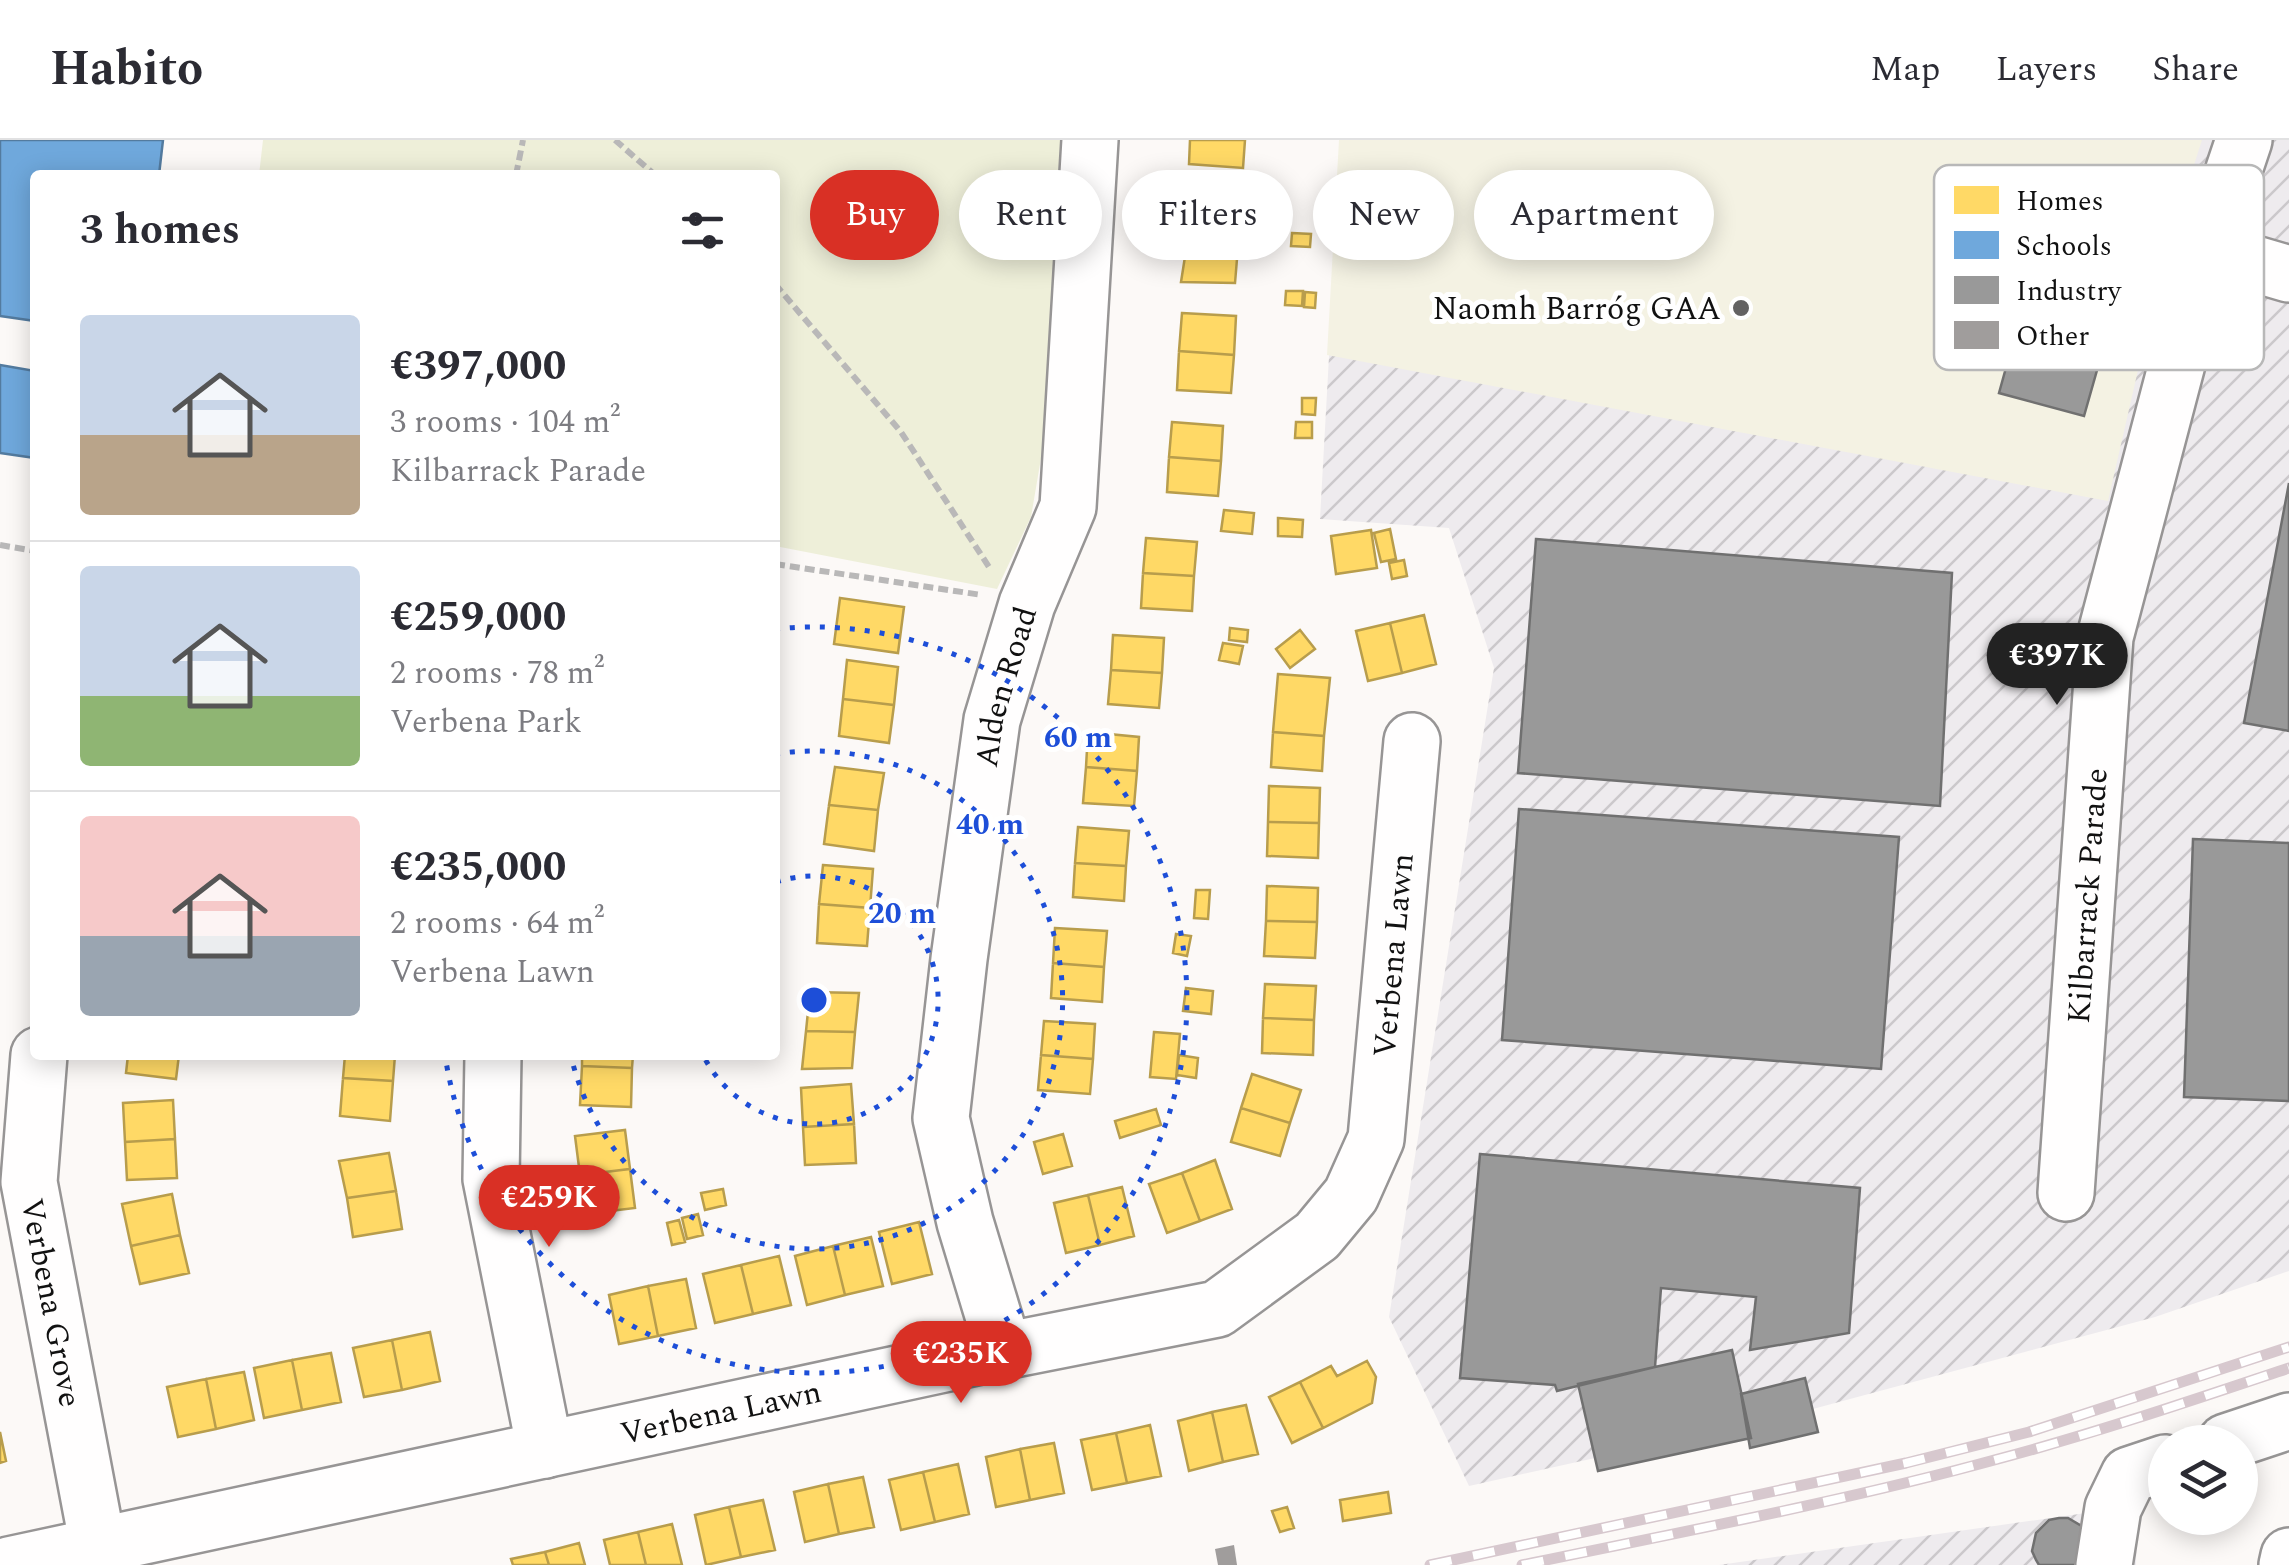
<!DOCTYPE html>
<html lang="en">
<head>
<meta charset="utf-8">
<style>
	:root { --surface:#fff; --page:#f2f2f3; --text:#2b2b33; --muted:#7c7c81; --line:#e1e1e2; --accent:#d93025 }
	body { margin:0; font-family:Spectral,serif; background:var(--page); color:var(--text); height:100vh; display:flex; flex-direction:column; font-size:38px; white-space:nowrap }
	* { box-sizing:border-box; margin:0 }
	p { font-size:32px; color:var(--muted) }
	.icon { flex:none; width:55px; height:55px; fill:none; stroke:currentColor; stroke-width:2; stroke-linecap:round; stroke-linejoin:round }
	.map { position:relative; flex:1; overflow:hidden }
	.side { position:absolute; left:30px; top:30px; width:750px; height:890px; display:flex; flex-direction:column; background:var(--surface); border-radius:10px; box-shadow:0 5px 25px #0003 }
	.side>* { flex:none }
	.hud { position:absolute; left:810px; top:30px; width:950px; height:90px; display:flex; gap:20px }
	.tools { position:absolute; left:2148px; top:1285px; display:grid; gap:20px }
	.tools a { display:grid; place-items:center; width:110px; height:110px; border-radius:50%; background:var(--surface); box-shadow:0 5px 25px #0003; font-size:50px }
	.price { position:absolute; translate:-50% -85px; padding:0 22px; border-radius:35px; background:var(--accent); color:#fff; font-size:32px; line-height:65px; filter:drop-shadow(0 2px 5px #0008) }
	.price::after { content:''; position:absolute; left:50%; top:60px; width:30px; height:22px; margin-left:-15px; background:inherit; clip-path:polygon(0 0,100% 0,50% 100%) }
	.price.active { background:#222; color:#fff }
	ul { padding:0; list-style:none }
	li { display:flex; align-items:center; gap:30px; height:250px; padding:0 50px }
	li+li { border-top:2px solid var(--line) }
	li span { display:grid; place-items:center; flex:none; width:280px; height:200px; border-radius:10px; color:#555 }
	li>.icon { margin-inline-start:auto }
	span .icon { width:120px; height:120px; fill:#fffc; stroke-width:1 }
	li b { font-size:42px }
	h2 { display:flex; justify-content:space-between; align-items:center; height:120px; padding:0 50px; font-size:42px }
	.pill { padding:0 35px; border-radius:45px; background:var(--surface); box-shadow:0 5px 25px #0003; font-size:35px; line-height:90px }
	.pill.active { background:var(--accent); color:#fff }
	header { display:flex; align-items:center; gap:60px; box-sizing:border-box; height:140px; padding:0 50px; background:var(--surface); border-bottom:2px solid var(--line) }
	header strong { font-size:48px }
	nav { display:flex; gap:55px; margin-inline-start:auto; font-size:35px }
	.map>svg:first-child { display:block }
	.industrial { fill:url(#industrial-furrows) }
	.park { fill:#eeefd9 }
	.pitch { fill:#f4f2e3 }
	.homes { fill:#ffd966; stroke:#b89d4c; stroke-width:2.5 }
	.schools { fill:#6fa8dc; stroke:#537b9f; stroke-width:2.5 }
	.industry { fill:#999; stroke:#707070; stroke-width:2.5 }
	.building { fill:#a09d9c }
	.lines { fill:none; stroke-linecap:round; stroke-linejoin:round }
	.minor-casing { stroke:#979595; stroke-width:60 }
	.path { stroke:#b9b8b8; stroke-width:6; stroke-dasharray:10 5; stroke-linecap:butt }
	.minor { stroke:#fffefe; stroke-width:55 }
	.rail-casing { stroke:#d7c8ce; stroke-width:11 }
	.rail { stroke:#fff; stroke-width:8; stroke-dasharray:22; stroke-linecap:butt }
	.ring { fill:none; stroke:#1d4ed8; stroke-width:5; stroke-dasharray:5 10 }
	.poi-dot { fill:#636262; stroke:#fff; stroke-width:4 }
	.labels { text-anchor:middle; stroke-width:10; stroke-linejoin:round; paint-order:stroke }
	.poi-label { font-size:32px; fill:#111; stroke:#fff; text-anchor:end }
	.street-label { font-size:32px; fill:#111; stroke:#fff }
	.key { fill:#fff; stroke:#b8b8b8; stroke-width:2.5 }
	.key-label { font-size:28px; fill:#111 }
	.centre { fill:#1d4ed8; stroke:#fff; stroke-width:5 }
	.ring-label { font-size:30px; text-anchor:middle; font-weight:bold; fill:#1d4ed8; stroke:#fff; stroke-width:10; stroke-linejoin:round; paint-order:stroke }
</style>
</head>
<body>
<header>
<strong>Habito</strong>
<nav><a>Map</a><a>Layers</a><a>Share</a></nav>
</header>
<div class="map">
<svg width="2289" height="1425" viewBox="0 0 2289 1425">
	<defs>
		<pattern id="industrial-furrows" width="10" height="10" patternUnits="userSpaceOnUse" patternTransform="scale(2.5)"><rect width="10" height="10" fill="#eeebee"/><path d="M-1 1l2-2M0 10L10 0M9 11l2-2" fill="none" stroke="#cbc8cb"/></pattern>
	</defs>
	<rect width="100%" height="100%" fill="#fcf9f7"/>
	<!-- industrial -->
	<path class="industrial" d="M1341,0H2289V1131L2155,1177L1798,1273L1469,1346L1389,1177L1494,528L1449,388L1320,379Z
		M2137,1366L2136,1425H1719L2093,1372Z"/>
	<!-- park -->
	<path class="park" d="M263,0H1065L1048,277L1031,377L997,449L775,406V35H259Z"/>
	<!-- pitch -->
	<path class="pitch" d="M1339,0H2202L2163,121L2108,361L1327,215Z"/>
	<!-- homes -->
	<path class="homes" d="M1190,0H1245L1243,28L1189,24Z
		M1189,66L1243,69L1238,107L1187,104Z
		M1292,93L1311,94L1310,107L1291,106Z
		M1187,104L1238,107L1235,143L1181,142Z
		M1286,151H1303L1302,166L1285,165Z
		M1305,152L1316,153L1315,168L1304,167Z
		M1182,173L1236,176L1234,215L1179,211Z
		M1179,211L1234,215L1231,253L1177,250Z
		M1302,258H1316L1315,275L1302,274Z
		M1172,282L1223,286L1221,321L1169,317Z
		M1296,282H1312V298H1295Z
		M1169,317L1221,321L1218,356L1167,352Z
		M1224,370L1254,373L1252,394L1221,391Z
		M1278,378L1303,380L1302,397L1278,396Z
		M1390,389L1396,419L1381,422L1374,393Z
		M1371,390L1377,428L1336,434L1331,396Z
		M1146,398L1197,402L1194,436L1143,433Z
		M1404,420L1407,436L1392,439L1389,423Z
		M1143,433L1194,436L1192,471L1141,468Z
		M840,458L904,467L898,513L834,504Z
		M1424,475L1436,524L1402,533L1390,483Z
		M1390,483L1402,533L1368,541L1356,491Z
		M1230,488L1248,490L1247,502L1229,500Z
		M1300,490L1315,509L1290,528L1276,509Z
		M1113,495L1164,498L1162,533L1111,530Z
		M1223,503L1243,506L1239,524L1219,520Z
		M847,520L898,527L894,565L843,559Z
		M1111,530L1162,533L1159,568L1108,564Z
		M1278,534L1330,538L1324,596L1273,592Z
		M843,559L894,565L889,603L839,596Z
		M1088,592L1139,597L1137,631L1086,627Z
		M1273,592L1324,596L1322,631L1271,627Z
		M835,627L884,633L878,670L829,665Z
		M1086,627L1137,631L1134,666L1083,663Z
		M1269,646L1320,648L1319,683L1268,682Z
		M829,665L878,670L874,711L824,704Z
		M1268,682L1319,683L1318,718L1267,716Z
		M1078,687L1129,691L1126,726L1075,723Z
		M1075,723L1126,726L1124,761L1073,757Z
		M823,725L873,729L870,768L819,764Z
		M1267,746L1318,748L1317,782L1266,781Z
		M1196,750H1210L1208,779L1194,778Z
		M819,764L870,768L867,806L817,803Z
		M1266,781L1317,782L1315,818L1264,816Z
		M1055,788L1107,791L1104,827L1053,823Z
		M1176,794L1191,796L1187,816L1173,813Z
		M1053,823L1104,827L1102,862L1051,858Z
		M1265,844L1316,846L1314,880L1263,878Z
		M1186,848L1213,851L1211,874L1183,871Z
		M810,852L859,853L855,892L806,891Z
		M1263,878L1314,880L1313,915L1262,913Z
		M1044,881L1095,884L1093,919L1041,915Z
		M806,891L855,892L852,928L802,929Z
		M1154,892L1180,894L1176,939L1150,937Z
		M128,915H179L176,939L126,933Z
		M345,915H395L393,941L343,938Z
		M582,915H633L632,928L582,926Z
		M1041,915L1093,919L1090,954L1038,950Z
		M1179,915L1198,918L1196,938L1177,935Z
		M582,926L632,928L631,967L580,965Z
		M1252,934L1301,950L1290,983L1241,968Z
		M343,938L393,941L390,981L340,976Z
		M851,944L854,984L803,987L801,948Z
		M173,960L175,999L125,1002L123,963Z
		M1241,968L1290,983L1280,1016L1231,1002Z
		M1156,969L1161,985L1120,998L1115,981Z
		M854,984L856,1023L805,1025L803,987Z
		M625,990L630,1029L580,1035L575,996Z
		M1063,994L1072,1026L1043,1034L1034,1002Z
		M175,999L177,1038L127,1040L125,1002Z
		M389,1013L396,1051L347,1058L339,1021Z
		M1215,1020L1232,1069L1200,1081L1182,1033Z
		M630,1029L635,1068L585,1074L580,1035Z
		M1182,1033L1200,1081L1167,1093L1149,1044Z
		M1122,1047L1134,1096L1100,1105L1088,1055Z
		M723,1049L726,1065L705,1070L701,1053Z
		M396,1051L402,1089L353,1097L347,1058Z
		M172,1054L180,1095L131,1106L122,1064Z
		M1088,1055L1100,1105L1066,1113L1054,1063Z
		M698,1074L703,1095L687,1099L682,1078Z
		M679,1080L685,1102L672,1105L667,1083Z
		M919,1082L932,1134L892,1144L879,1092Z
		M180,1095L189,1133L140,1144L131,1106Z
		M871,1097L883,1146L845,1155L833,1106Z
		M833,1106L845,1155L807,1165L795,1116Z
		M779,1116L791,1165L753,1174L741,1125Z
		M741,1125L753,1174L715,1183L703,1134Z
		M686,1139L696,1188L658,1196L648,1146Z
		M648,1146L658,1196L619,1204L609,1155Z
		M430,1192L440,1241L402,1250L392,1200Z
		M392,1200L402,1250L364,1257L353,1208Z
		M331,1213L341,1262L302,1270L292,1220Z
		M292,1220L302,1270L264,1278L254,1228Z
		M1367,1221L1376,1237L1372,1263L1323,1288L1300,1242L1331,1226L1337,1236Z
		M244,1232L254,1280L216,1289L206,1239Z
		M206,1239L216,1289L178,1297L167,1247Z
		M1300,1242L1323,1288L1292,1303L1269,1257Z
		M1246,1265L1258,1314L1223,1322L1212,1272Z
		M1212,1272L1223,1322L1189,1331L1178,1281Z
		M1150,1285L1161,1336L1127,1343L1116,1293Z
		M0,1292L6,1321L0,1323Z
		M1116,1293L1127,1343L1092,1350L1081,1300Z
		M1054,1303L1064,1353L1030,1360L1020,1309Z
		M1020,1309L1030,1360L996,1367L986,1317Z
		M958,1324L969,1374L935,1382L923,1332Z
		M923,1332L935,1382L901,1390L889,1340Z
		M863,1337L874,1387L839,1394L828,1344Z
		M828,1344L839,1394L805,1402L794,1352Z
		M1388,1352L1391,1373L1343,1381L1340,1360Z
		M763,1360L775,1410L741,1417L729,1367Z
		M729,1367L741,1417L706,1425L695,1375Z
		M1287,1367L1294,1388L1280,1392L1272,1371Z
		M672,1384L682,1425H646L638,1392Z
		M638,1392L646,1425H610L604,1400Z
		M579,1403L585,1425H549L545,1412Z
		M545,1412L549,1425H513L511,1419Z"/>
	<!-- schools -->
	<path class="schools" d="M0,0H163L159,35H35V181L0,176Z
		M0,225L35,231V318L0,313Z"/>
	<!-- industry -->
	<path class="industry" d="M2056,47L2142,72L2084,276L1999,253Z
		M2289,343V591L2244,583Z
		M1536,399L1952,433L1940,666L1518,633Z
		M1519,669L1899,697L1881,929L1502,900Z
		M2193,699L2289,703V961L2184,957Z
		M1480,1014L1860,1048L1849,1193L1750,1210L1756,1157L1661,1148L1655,1227L1557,1251L1555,1245L1460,1238Z
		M1732,1210L1751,1298L1598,1331L1578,1244Z
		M1805,1238L1818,1292L1750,1308L1741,1254Z
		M2059,1378H2068L2085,1388L2086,1425H2039L2036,1420L2032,1411L2036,1393L2049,1380Z"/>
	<!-- building -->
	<path class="building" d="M1234,1405L1237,1425H1218L1215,1409Z"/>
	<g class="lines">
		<defs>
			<g id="minor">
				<path d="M2207,110L2289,134"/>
				<path id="s1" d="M39,915L29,1042L98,1406"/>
				<path d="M493,915L491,1039L545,1310"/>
				<path id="s2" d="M2066,1053L2105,497L2207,110L2244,0"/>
				<path id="s3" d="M1004,1211L965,1082L941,978L959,819L992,580L1027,464L1068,367L1090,0"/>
				<path d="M2226,1302L2289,1281"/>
				<path id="s4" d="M9,1425L1004,1211L1217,1169L1317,1096L1351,1055L1376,999L1412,601"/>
				<path d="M2104,1425L2113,1368L2129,1335L2165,1323"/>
				<path d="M2287,1425L2289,1416"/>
			</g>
		</defs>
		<!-- minor casing -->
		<use href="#minor" class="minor-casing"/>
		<!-- path -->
		<path class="path" d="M615,0L655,35
			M516,35L523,0
			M775,144L901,292L991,430
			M0,405L35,411
			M775,424L982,455"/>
		<!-- minor -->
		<use href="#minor" class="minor"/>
		<defs>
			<path id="rail" d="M1430,1425L1906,1323L2029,1292L2289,1207
				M1522,1425C1681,1392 1841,1362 1998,1319C2096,1293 2193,1260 2289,1228"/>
		</defs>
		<!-- rail casing -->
		<use href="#rail" class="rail-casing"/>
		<!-- rail -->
		<use href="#rail" class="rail"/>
	</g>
	<!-- distance rings -->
	<g class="ring">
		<path d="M776 742A124 124 0 1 1 703 915"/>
		<path d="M775 614A249 249 0 1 1 571 916"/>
		<path d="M775 489A373 373 0 1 1 445 915"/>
	</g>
	<!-- markers -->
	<circle class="poi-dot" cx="1741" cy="168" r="10"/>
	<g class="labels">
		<!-- poi labels -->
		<g class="poi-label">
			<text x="1721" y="179">Naomh Barróg GAA</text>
		</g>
		<!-- street labels -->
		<g class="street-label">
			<text dy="11" stroke="none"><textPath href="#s3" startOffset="678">Alden Road</textPath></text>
			<text dy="11" stroke="none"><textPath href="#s2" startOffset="298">Kilbarrack Parade</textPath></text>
			<text dy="11" stroke="none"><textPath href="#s4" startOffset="1658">Verbena Lawn</textPath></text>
			<text dy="11" stroke="none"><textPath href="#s1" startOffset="250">Verbena Grove</textPath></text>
			<text dy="11" stroke="none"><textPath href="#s4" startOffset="728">Verbena Lawn</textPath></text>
		</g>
	</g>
	<!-- legend -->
	<rect x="1934" y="25" width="330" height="205" rx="15" class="key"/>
	<rect x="1954" y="46" width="45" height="28" fill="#ffd966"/>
	<rect x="1954" y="91" width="45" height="28" fill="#6fa8dc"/>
	<rect x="1954" y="136" width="45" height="28" fill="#999"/>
	<rect x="1954" y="181" width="45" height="28" fill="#a09d9c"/>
	<g class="key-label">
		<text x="2016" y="70">Homes</text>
		<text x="2016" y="115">Schools</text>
		<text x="2016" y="160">Industry</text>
		<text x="2016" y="205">Other</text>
	</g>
	<circle cx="814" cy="860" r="15" class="centre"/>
	<g class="ring-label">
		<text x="1078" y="607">60 m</text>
		<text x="990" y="694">40 m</text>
		<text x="902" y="783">20 m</text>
	</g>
</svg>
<div class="tools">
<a><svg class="icon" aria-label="layers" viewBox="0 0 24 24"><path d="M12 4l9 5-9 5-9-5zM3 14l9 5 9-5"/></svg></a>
</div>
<b class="price active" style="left:2057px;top:568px">€397K</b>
<b class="price" style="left:549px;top:1110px">€259K</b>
<b class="price" style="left:961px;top:1266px">€235K</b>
<div class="hud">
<a class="pill active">Buy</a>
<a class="pill">Rent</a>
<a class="pill">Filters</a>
<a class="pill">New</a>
<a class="pill">Apartment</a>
</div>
<section class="side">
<h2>3 homes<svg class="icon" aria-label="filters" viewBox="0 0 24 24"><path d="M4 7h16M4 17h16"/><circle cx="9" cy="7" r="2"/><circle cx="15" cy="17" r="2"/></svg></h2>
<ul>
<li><span style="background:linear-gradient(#c9d6e8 60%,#b9a48a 0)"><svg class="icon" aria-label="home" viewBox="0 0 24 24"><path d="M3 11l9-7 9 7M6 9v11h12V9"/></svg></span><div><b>€397,000</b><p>3 rooms · 104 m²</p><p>Kilbarrack Parade</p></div></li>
<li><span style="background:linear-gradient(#c9d6e8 65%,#8fb573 0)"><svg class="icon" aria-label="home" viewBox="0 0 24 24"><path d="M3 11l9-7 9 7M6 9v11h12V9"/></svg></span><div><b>€259,000</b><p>2 rooms · 78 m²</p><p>Verbena Park</p></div></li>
<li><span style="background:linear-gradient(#f6c9c9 60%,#9aa5b1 0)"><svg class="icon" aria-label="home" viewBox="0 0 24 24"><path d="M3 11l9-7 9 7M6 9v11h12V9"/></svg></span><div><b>€235,000</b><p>2 rooms · 64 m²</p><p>Verbena Lawn</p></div></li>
</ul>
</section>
</div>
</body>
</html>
